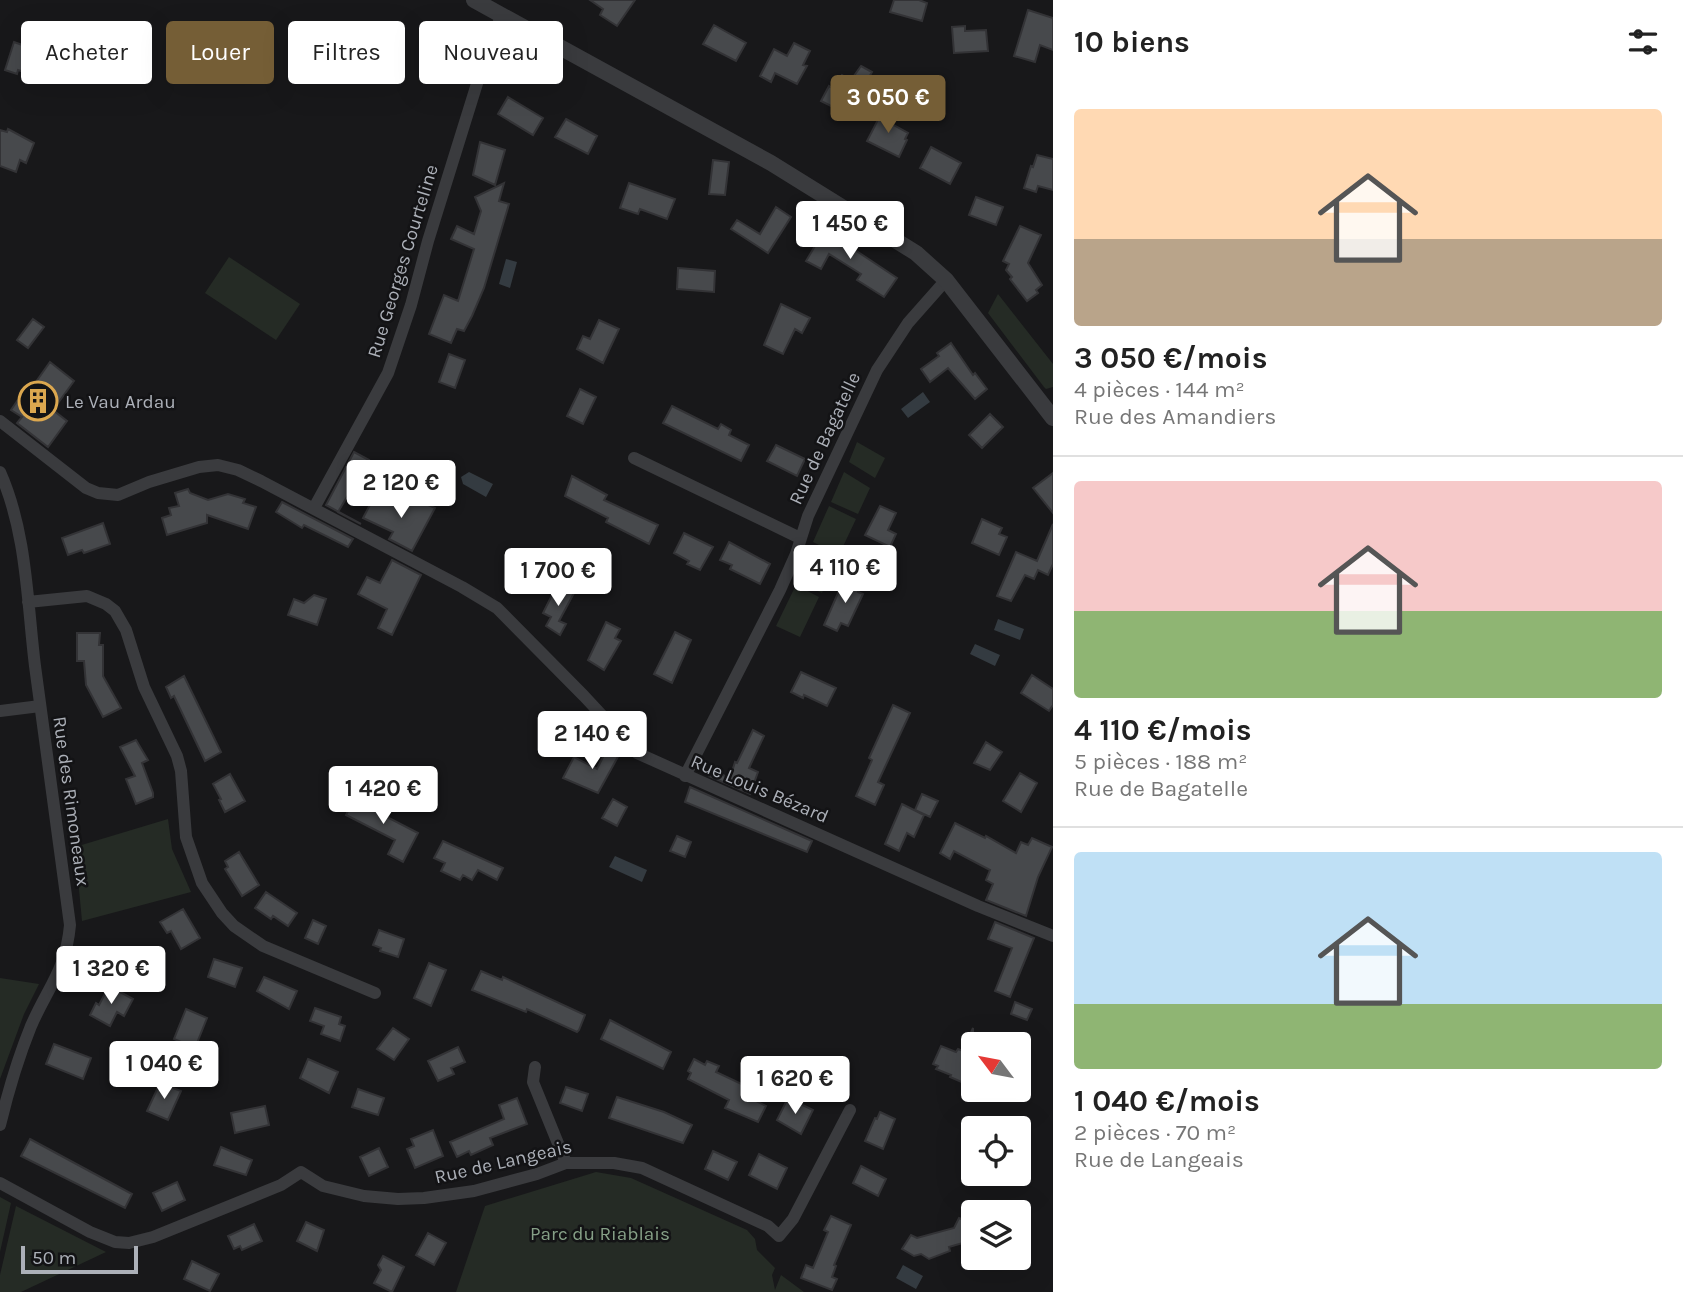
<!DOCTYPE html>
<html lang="fr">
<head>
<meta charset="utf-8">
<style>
	:root { --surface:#fff; --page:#f6f6f6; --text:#222; --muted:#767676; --line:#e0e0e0; --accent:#755e36 }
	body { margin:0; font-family:Karla,sans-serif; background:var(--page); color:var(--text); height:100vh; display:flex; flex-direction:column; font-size:26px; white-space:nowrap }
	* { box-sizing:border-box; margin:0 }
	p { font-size:23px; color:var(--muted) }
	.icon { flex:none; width:38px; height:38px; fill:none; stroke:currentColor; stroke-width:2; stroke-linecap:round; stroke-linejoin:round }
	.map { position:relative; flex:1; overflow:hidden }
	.panel { display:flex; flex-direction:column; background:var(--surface); width:630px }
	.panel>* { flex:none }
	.banner { position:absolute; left:21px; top:21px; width:665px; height:63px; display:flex; gap:14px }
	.needle { width:46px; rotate:302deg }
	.tools { position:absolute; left:961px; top:1032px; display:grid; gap:14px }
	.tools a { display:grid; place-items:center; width:70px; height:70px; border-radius:7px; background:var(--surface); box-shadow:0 7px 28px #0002; font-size:35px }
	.scale { position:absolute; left:21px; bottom:18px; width:117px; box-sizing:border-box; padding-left:7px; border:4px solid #acb0b8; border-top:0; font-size:19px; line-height:24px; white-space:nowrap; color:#acb0b8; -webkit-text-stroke:5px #131315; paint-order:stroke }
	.price { position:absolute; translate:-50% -60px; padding:0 16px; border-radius:7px; background:#fff; color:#222; font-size:23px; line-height:46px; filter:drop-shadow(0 2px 4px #0008) }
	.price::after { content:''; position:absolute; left:50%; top:42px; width:21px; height:16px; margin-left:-10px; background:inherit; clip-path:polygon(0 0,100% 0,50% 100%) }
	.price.active { background:var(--accent); color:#fff }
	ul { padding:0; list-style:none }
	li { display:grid; align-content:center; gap:14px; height:371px; padding:0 21px }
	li+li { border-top:2px solid var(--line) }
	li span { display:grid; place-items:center; height:217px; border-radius:7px; color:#555 }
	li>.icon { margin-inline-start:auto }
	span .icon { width:126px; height:126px; fill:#fffc; stroke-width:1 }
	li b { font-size:30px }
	h2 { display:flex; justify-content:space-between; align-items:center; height:84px; padding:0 21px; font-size:30px }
	.pill { padding:0 24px; border-radius:7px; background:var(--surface); box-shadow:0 7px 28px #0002; font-size:24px; line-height:63px }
	.pill.active { background:var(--accent); color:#fff }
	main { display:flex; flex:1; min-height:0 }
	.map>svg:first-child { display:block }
	.green { fill:#252b25 }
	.water { fill:#343b41 }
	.building { fill:#47494c; stroke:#333336; stroke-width:2 }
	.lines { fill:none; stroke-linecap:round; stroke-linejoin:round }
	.minor { stroke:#3a3b3e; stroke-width:12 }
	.tertiary { stroke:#3a3b3e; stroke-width:16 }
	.labels { text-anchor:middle; stroke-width:5; stroke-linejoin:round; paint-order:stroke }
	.street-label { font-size:19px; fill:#acb0b8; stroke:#131315 }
	.poi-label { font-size:19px; fill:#acb0b8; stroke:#131315; text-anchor:start }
	.park-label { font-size:19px; fill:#86a087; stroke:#131315 }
</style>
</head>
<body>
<main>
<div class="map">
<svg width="1053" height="1292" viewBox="0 0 1053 1292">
	<rect width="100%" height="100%" fill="#18181a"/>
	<!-- green -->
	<path class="green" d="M229,257L300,304L276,340L205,293Z
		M998,294L1053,364V387L1046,389L1044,387L988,313Z
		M857,442L885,458L875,478L849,462Z
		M844,472L870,488L858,514L831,502Z
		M829,506L856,519L839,555L813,542Z
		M810,549L836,561L822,593L798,581Z
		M796,585L819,597L800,637L776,626Z
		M168,819L172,849L191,892L82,921L75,847Z
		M0,978L39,984L24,1014L0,1079Z
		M596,1172L631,1178L747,1230L755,1239L757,1250L775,1268L772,1275L775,1290L781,1275L804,1292H456L485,1206Z
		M0,1197L11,1203L0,1252Z
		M16,1206L106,1252L21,1292H0V1275Z"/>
	<!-- water -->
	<path class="water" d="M506,259L517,262L510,288L499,284Z
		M923,392L930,402L908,418L901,409Z
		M469,472L493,484L486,497L463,484L461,477Z
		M998,619L1024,629L1020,640L994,630Z
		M975,644L1000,655L995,666L970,654Z
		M615,856L647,870L642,882L609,867Z
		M903,1265L923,1276L916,1289L896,1278Z"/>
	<!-- building -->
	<path class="building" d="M590,0H635L617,26L600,15L603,9Z
		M894,0H919L927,3L922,21L890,12Z
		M1028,10L1053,18V50L1040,45L1035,62L1014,56Z
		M714,25L746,43L736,61L703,44Z
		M965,26V31L986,30L988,51L954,53L952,27Z
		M14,42L25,46V49L62,61L56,82L18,70L17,74L5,70Z
		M794,43L810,51L803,65L807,66L797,84L775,73L771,82L760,76L774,49L787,56Z
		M861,66L872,72L861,92L854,89L845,106L842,104L839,110L821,101L829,86L834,89L842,75L851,80Z
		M508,97L543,118L533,135L498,114Z
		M883,110L896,117L892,124L908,133L905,139L907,140L899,157L867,141Z
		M566,119L597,136L588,154L555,137Z
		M8,129L34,143L26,163L20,160L16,172L0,166V130L7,132Z
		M480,142L505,150L495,185L473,175Z
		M931,147L961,163L950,184L920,168Z
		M1037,155L1053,159V190L1038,186L1036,192L1024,188L1031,166L1033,167Z
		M713,160L729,162L725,195L709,194Z
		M504,183L499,201L509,204L484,288L472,316L464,331L457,329L451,343L429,334L444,295L458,301L474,249L451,239L457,226L474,234L481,211L475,197Z
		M629,183L675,199L667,219L640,209L638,214L620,208Z
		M976,197L1003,207L996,225L969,215Z
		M776,207L791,217L768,253L731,229L737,220L760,234Z
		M1020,226L1041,235L1028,263L1042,285L1036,290L1038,293L1027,301L1010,279L1012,277L1006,270L1009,264L1003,261Z
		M821,227L854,245L852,248L897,278L884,297L857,280L861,274L829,254L821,269L806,261L815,246L811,244Z
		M678,268L715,271L714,292L677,289Z
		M781,304L810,318L802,333L795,329L783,354L764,345Z
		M33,319L44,327L28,348L17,340Z
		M599,320L619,329L603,363L577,349L583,336L590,339Z
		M951,343L973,375L975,373L987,389L975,399L948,368L930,382L921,369L939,356L937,353Z
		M449,354L465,360L455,388L439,382Z
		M50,362L74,381L53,410L67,421L48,447L17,423L22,417L11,410L24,391L28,393Z
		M580,389L596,397L583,424L567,416Z
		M672,406L718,429L721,424L731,430L729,435L749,445L741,461L663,423Z
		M990,414L1003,427L982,448L969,435Z
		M776,445L805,459L797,476L767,461Z
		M354,452L369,460L338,512L361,524L326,505Z
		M1053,473V513L1033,488Z
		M572,476L607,495L604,500L658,525L649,544L606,522L608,518L565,496Z
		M188,489L190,493L208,500L228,494L245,499L243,503L256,507L248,529L207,515V523L167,535L162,518L171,515L169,508L179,506L175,493Z
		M372,501L424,503L435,508L412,551L389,539L393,532L363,518Z
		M282,502L353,539L348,547L304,525L302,528L276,512Z
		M880,506L896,513L888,530L896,534L890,547L865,535Z
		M982,519L1002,528L999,534L1007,537L999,555L972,543Z
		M103,523L110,544L84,553L82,550L68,555L62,538Z
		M1053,524V564L1048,575L1038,570L1034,579L1025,575L1011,601L997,596L1016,552L1037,561Z
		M684,533L713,547L700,570L687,564L689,561L674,553Z
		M729,542L770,564L760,584L730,569L732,565L720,560Z
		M549,551L568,561L562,572L544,562Z
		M392,560L421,575L392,635L378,628L387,609L358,594L367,577L380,583Z
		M845,577L862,584L858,592L863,594L848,626L841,623L837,631L824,625Z
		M557,585L574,593L559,621L566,624L560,635L546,626L551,617L543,613Z
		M314,595L326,599L317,625L288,615L294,599L304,603Z
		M606,622L620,629L615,638L621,641L604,670L588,660Z
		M675,632L691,640L672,683L654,674Z
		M77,633H100L99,645H103V676L121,708L103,717L86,685L84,661H77Z
		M801,672L836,688L827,706L804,695L803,698L791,692Z
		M1032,675L1053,689V705L1049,711L1021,693Z
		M184,676L221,752L205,761L174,696L171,698L166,687Z
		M893,705L910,713L878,782L884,785L875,805L856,796L872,760L869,758Z
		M753,730L764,736L749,768L758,772L750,794L709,776L711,770L730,778L735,762L737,763Z
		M136,740L148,760L142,763L153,793V797L136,804L126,779L135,776L120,747Z
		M986,742L1002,752L990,770L974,763Z
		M608,747L620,753L598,793L563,778L574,757L597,769Z
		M1020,773L1037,783L1021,812L1003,801Z
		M230,774L245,801L225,812L219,800L221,799L213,784Z
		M690,787L812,841L807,852L685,802Z
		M922,794L938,801L930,817L915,810Z
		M356,795L387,811L385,816L418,833L403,862L388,854L395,840L346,815Z
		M613,799L627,807L617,826L602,818Z
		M902,804L924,815L914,837L907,833L899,851L885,844Z
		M955,823L985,838L986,836L1016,853L1021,842L1028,845L1032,838L1052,847L1038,877L1026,916L986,900L993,884L986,880L990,870L954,851L950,859L940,853Z
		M677,836L691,842L685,857L670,851Z
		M443,841L503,868L497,880L478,870L472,880L463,875L460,880L441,871L445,863L434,858Z
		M239,852L259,885L242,896L225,869L228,867L225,861Z
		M266,892L297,913L288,926L273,916L271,919L255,908Z
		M183,909L200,938L181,949L171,931L167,933L160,922Z
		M313,920L326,926L318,944L305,938Z
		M995,922L1034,938L1010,997L995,991L1012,948L988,939Z
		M379,930L404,939L398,957L380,951L381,948L373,945Z
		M214,959L242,968L235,987L208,977Z
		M429,963L446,970L431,1006L414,998Z
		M481,971L502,980L503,977L585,1015L579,1030L577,1032L527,1009L526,1012L472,990Z
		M264,977L297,991L289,1009L257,991Z
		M109,986L133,999L124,1016L117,1012L110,1026L90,1015L96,1003L99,1005Z
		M1015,1002L1032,1009L1027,1020L1011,1014Z
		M315,1008L341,1017L339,1024L345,1026L340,1041L321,1034L324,1026L310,1021Z
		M186,1009L207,1018L195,1048L174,1039Z
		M610,1020L671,1052L663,1069L601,1039Z
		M393,1028L409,1039L394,1060L377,1049Z
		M973,1028V1087L950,1077L951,1075L936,1069L938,1066L933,1064L941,1046L956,1052L958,1049L963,1051Z
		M54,1044L91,1058L83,1079L46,1064Z
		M458,1047L465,1062L451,1068L454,1074L438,1081L428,1061Z
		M308,1059L338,1072L329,1093L300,1078Z
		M694,1059L705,1065L707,1061L719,1066L716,1072L748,1087L744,1095L766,1106L758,1122L725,1108L729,1100L688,1079L691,1073L688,1071Z
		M160,1083L181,1091L168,1120L147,1111Z
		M566,1087L588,1094L582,1111L560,1103Z
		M358,1089L384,1098L378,1115L352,1107Z
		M617,1097L664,1112L692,1125L683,1143L609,1118Z
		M517,1098L527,1124L490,1138L493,1145L471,1155L469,1151L457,1157L450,1142L504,1119L499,1105Z
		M788,1098L813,1110L801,1134L777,1120Z
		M265,1106L269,1125L235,1133L231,1113Z
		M880,1112L895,1119L883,1149L865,1141L875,1118L877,1119Z
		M433,1130L443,1156L415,1168L407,1149L414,1146L411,1139Z
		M30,1139L132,1194L125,1208L21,1156Z
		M221,1147L252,1160L246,1175L214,1165Z
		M379,1148L388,1167L369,1176L360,1157Z
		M713,1151L737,1162L728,1180L705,1169Z
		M759,1154L787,1168L777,1189L749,1175Z
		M861,1166L886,1179L878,1196L853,1183Z
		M177,1182L185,1200L162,1211L153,1193Z
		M831,1216L851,1225L834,1265L836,1266L832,1277L837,1279L832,1290L801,1278L806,1265L813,1268L828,1232L824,1230Z
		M959,1218L973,1224L963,1243L949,1247L950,1251L929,1259L921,1254L914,1256L902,1249L911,1235L917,1238L954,1228Z
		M306,1222L324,1230L317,1251L297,1241Z
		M254,1224L262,1241L242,1250L240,1246L234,1249L228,1236Z
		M428,1233L446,1243L434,1265L416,1255Z
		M383,1256L404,1267L392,1292L374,1283L381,1270L378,1265Z
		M192,1261L219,1274L210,1291L184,1279Z"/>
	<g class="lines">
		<!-- minor -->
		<path class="minor" d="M0,421L86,488L98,493L118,495L149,482L199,467L218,465L238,470L261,481L462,587L497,608L584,696L637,753L978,906L1053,936
			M634,458L800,538
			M0,472C27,533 27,601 35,666C46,752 58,838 70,925C66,970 48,987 31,1026C18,1058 8,1092 0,1125
			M314,508L388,373L411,305L428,241L489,45L502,15
			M28,602L87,596L106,604L115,611L126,630L144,687L177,756L181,771L186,837L202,883L222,913L234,926L263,946L375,993
			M0,711L40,706
			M685,776L780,590L796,554L808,516L877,370L908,323L946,280
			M535,1067L533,1082L566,1163
			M0,1183L90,1232L115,1242L129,1243L153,1237L281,1185L301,1172L323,1186L364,1196L398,1199L424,1198L474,1191L537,1174L566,1163H614L642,1168L768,1226L779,1236L793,1219L850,1110"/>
		<!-- tertiary -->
		<path class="tertiary" d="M474,0L771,163L916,253L946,280L1053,418"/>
	</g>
	<!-- icons -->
	<defs>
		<symbol id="building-ring" viewBox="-11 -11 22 22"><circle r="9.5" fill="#131315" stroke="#dba74f" stroke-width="1.5"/><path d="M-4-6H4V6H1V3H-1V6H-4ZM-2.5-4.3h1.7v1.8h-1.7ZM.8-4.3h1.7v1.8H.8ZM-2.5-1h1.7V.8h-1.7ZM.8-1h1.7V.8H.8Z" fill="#dba74f"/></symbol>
	</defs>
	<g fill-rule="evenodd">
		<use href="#building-ring" x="16" y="379" width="44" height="44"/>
	</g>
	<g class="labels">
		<!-- street labels -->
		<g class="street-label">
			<text transform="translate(402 261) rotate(-73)" y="7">Rue Georges Courteline</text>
			<text transform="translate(824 438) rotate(-65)" y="7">Rue de Bagatelle</text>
			<text transform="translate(760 788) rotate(23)" y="7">Rue Louis Bézard</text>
			<text transform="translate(72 801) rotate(82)" y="7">Rue des Rimoneaux</text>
			<text transform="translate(503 1161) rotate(-13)" y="7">Rue de Langeais</text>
		</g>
		<!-- poi labels -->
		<g class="poi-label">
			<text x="65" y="408">Le Vau Ardau</text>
		</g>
		<!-- park labels -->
		<g class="park-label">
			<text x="600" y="1240">Parc du Riablais</text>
		</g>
	</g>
</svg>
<div class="tools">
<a><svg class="needle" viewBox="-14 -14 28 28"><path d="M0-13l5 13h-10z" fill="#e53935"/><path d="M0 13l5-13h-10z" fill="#767676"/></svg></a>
<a><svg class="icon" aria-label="locate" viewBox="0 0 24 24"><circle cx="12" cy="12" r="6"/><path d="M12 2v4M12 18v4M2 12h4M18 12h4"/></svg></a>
<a><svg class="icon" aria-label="layers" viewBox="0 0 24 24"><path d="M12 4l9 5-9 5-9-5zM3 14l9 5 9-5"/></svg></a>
</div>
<div class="scale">50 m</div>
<b class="price active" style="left:888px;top:135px">3 050 €</b>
<b class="price" style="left:850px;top:261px">1 450 €</b>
<b class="price" style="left:401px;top:520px">2 120 €</b>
<b class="price" style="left:845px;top:605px">4 110 €</b>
<b class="price" style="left:558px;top:608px">1 700 €</b>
<b class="price" style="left:592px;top:771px">2 140 €</b>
<b class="price" style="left:383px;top:826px">1 420 €</b>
<b class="price" style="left:111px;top:1006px">1 320 €</b>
<b class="price" style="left:164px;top:1101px">1 040 €</b>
<b class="price" style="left:795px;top:1116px">1 620 €</b>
<div class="banner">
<a class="pill">Acheter</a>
<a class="pill active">Louer</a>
<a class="pill">Filtres</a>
<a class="pill">Nouveau</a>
</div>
</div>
<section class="panel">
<h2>10 biens<svg class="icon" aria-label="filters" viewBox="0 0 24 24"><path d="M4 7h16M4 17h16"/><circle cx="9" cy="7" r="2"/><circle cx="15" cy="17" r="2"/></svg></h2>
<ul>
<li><span style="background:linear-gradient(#ffd9b3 60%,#b9a48a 0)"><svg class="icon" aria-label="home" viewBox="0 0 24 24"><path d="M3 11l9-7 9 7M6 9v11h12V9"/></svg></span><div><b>3 050 €/mois</b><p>4 pièces · 144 m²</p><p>Rue des Amandiers</p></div></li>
<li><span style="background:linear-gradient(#f6c9c9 60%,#8fb573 0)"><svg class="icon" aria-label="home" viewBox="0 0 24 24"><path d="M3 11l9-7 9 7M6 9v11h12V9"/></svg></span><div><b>4 110 €/mois</b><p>5 pièces · 188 m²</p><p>Rue de Bagatelle</p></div></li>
<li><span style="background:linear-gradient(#bfe0f5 70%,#8fb573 0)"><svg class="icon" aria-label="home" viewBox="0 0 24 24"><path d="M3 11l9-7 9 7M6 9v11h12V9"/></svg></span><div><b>1 040 €/mois</b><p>2 pièces · 70 m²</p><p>Rue de Langeais</p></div></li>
</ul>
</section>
</main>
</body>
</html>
